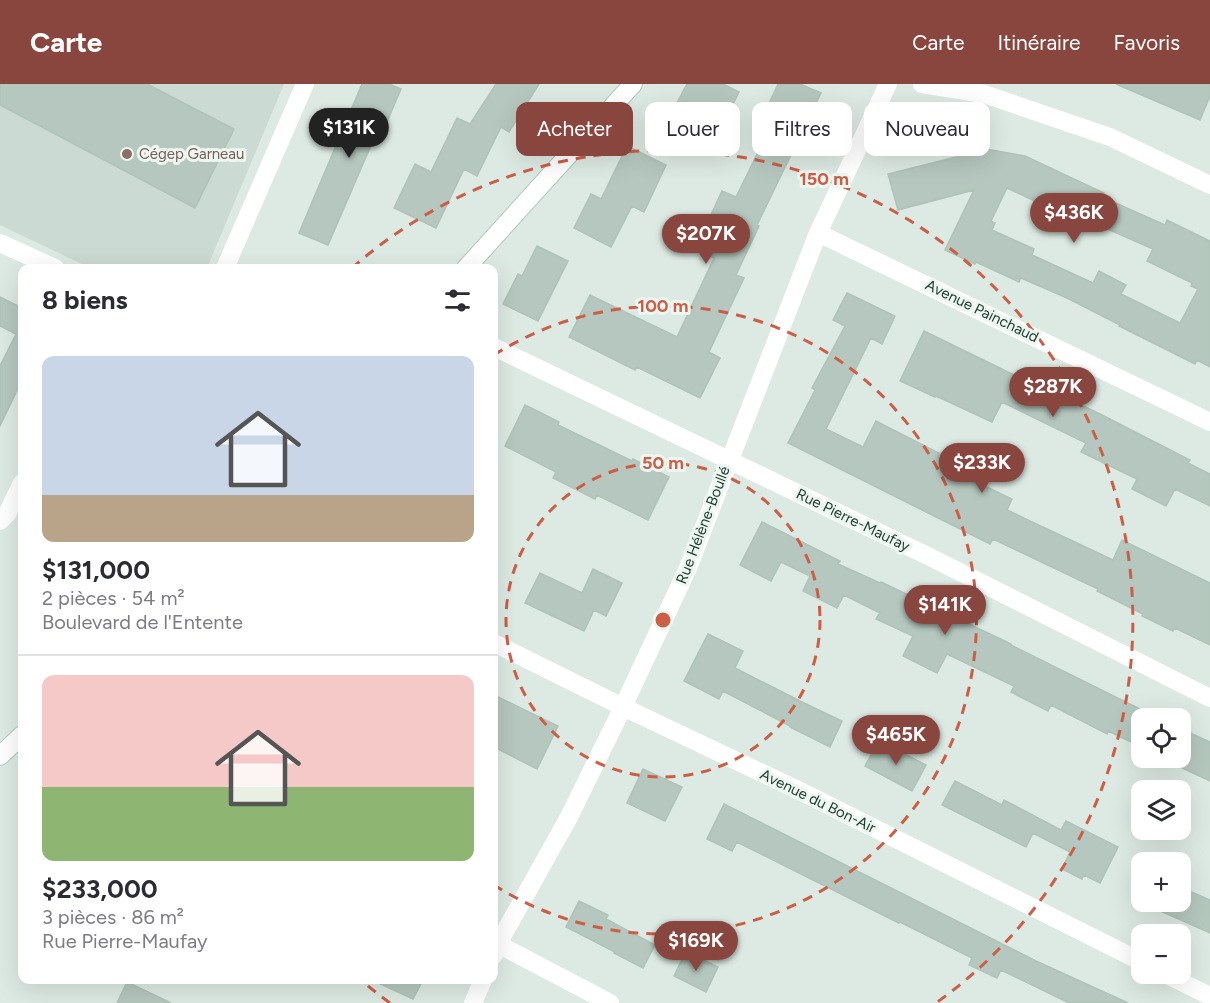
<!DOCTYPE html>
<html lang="fr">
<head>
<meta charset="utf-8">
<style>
	:root { --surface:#fff; --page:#f2f2f3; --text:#2b2b33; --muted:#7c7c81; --line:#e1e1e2; --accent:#88463e }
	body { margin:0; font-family:Figtree,sans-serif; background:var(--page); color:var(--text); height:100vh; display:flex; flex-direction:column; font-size:22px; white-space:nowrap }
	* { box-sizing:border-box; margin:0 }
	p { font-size:20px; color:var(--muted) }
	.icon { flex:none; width:33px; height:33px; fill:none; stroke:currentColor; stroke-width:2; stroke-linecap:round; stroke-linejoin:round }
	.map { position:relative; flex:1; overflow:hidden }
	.details { position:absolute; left:18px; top:180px; width:480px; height:720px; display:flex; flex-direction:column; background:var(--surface); border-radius:12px; box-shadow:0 6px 24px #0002 }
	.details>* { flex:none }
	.hud { position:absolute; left:516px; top:18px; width:570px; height:54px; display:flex; gap:12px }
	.buttons { position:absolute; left:1131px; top:624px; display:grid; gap:12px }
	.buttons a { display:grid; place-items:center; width:60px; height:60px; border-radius:12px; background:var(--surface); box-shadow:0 6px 24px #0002; font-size:30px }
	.price { position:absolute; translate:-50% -51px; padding:0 14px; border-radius:21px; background:var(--accent); color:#fff; font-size:20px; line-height:39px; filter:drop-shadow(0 2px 3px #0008) }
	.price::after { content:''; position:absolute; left:50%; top:36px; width:18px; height:14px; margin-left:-9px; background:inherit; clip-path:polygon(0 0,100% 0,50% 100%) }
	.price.current { background:#222; color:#fff }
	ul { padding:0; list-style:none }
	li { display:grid; align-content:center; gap:12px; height:318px; padding:0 24px }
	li+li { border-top:2px solid var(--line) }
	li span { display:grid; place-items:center; height:186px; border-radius:12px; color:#555 }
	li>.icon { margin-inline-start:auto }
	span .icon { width:108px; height:108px; fill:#fffc; stroke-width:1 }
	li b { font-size:26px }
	h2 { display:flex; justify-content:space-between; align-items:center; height:72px; padding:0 24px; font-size:26px }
	.chip { padding:0 21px; border-radius:12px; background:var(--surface); box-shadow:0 6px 24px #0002; font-size:21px; line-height:54px }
	.chip.current { background:var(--accent); color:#fff }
	header { display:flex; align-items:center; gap:36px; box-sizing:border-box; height:84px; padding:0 30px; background:var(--accent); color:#fff }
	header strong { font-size:28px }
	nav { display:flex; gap:33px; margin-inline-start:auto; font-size:21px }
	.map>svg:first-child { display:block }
	.built { fill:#cbdad2 }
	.building { fill:#b5c7be; stroke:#afc3b9; stroke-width:1.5; fill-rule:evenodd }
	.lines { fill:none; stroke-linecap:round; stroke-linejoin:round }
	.secondary-casing { stroke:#afcabe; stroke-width:20 }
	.minor { stroke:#fff; stroke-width:18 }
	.secondary { stroke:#fff; stroke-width:18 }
	.ring { fill:none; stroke:#cd5e46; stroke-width:3; stroke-dasharray:10 8 }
	.education-dot { fill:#8d6e63; stroke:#edf6f1; stroke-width:2 }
	.labels { text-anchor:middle; stroke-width:6; stroke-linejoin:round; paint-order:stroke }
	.education-label { font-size:15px; fill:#785e54; stroke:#edf6f1; text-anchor:start }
	.street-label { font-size:15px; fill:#1e3a30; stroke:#edf6f1 }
	.centre { fill:#cd5e46; stroke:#edf6f1; stroke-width:3 }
	.ring-label { font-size:18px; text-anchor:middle; font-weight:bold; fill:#cd5e46; stroke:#edf6f1; stroke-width:6; stroke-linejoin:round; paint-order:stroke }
</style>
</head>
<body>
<header>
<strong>Carte</strong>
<nav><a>Carte</a><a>Itinéraire</a><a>Favoris</a></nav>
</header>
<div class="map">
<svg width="1210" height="919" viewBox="0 0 1210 919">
	<rect width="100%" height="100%" fill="#ddeae3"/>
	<!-- built -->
	<path class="built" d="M0,0H284L207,184H90L0,141Z"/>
	<!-- building -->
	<path class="building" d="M0,0H147L234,45L195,124L0,21Z
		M362,0H389L401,5L384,45L379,43L328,161L299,149Z
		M496,0H539L509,48L501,43L477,92L464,85L436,144L394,124L415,80L431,88L457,34L470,40Z
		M687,0H723L739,8L722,42L677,19Z
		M778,0H800L821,9L757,141L759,142L736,191L744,194L709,268L720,274L700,314L637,283L635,286L569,253L590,211L677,253L714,174L695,165L722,107L736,113L770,44L760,39Z
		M1116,0H1210V12L1200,36Z
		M958,60L1025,72L1104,109L1102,113L1165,141L1167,136L1210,157V283L1197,276L1195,280L1119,242L1120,241L1067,214L1021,194L1019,198L976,178L975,180L945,166L974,106L898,126L888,90L956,73ZM1007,104L1058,128L1060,124L1153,165L1147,177L1192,199L1191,202L1198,205L1180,239L1121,210L1126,201L1099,187L1093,199L1032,171L1034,165L992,146L995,139L991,137Z
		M627,62L666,81L644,128L632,122L611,163L574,144L591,110L601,115Z
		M537,162L568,177L538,237L503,220L518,190L522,192Z
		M847,209L895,232L882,260L871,254L826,345L863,363L876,337L968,384L964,392L1012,415L1007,426L1113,476L1122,456L1210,499V561L1175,544L1173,547L1142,532L1143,530L1097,507L1098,505L993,455L990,460L788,359L815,306L812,304L845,242L833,236Z
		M0,213L22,224V296L0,342V282L16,250L0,242Z
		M924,247L1043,305V303L1100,330L1190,376L1188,379L1210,390V422L1175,405L1166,422L1132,405L1137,395L1081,368L1086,359L1002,318L992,338L936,312L935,313L900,297Z
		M525,321L559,338L558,341L632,377L633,375L669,393L648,436L597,411L595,415L553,394L556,388L505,362Z
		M762,438L840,477L838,480L880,499L881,498L1011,560V561L1142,626V663L1108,647L1107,650L1051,621L1048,627L1011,608L1014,602L947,570L937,589L903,572L913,552L876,535L880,529L844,511L837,524L803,507L810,492L781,478L771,497L740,481Z
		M593,485L622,499L606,532L594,526L584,547L525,519L540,489L582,509Z
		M708,550L743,567L735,584L802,618L842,637L830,663L790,643V642L723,607L719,615L684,597Z
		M494,611L558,642L537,685L494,663Z
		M1186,647L1210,658V697L1180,683V659Z
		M879,657L926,681L912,707L865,682Z
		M643,685L682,703L665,737L627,719Z
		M955,697L1002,721L1004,716L1061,746L1066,737L1118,763L1100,799L1084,791L1082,795L1062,785L1070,768L1033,749L1026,763L942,721Z
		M724,720L1036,877L1128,919H1069L1001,886L997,894L969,881L972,874L900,838L899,839L737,758L732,767L707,755Z
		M1180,803L1210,816V849L1140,818H1180Z
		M579,817L608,831L606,835L655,861L643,884L614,869L615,868L566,843Z
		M686,867L718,883L706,908L674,892Z
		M372,896H423L413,915Z
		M127,898L171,919H117Z"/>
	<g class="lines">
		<defs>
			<path id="secondary" d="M466,184L633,0
				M0,672L22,651"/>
		</defs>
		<!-- secondary casing -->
		<use href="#secondary" class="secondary-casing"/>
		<!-- minor -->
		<path class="minor" d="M922,0L984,10L1110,53L1210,101
			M818,149L1210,338
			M0,159L55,184
			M225,184L305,0
			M494,263L930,473L1210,614
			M0,437L7,430L22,399
			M494,559L623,623L802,708L1142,878
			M494,858L610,919
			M494,871L498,860L569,733L623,623L688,484L818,149L888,0
			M1165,890L1210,912
			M473,919L483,896"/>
		<!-- secondary -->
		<use href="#secondary" class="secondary"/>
	</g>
	<!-- distance rings -->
	<g class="ring">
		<circle cx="663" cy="536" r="157"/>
		<path d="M494 271A314 314 0 1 1 494 801"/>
		<path d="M390 919A470 470 0 0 1 361 896M352 184A470 470 0 1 1 936 919"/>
	</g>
	<!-- markers -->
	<circle class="education-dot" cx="127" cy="70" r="6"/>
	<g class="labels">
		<!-- education labels -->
		<g class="education-label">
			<text x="139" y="75">Cégep Garneau</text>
		</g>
		<!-- street labels -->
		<g class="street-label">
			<text transform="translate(982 227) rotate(26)" y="5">Avenue Painchaud</text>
			<text transform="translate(853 436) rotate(26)" y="5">Rue Pierre-Maufay</text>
			<text transform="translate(703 441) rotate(-69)" y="5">Rue Hélène-Boullé</text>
			<text transform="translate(818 717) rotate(26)" y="5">Avenue du Bon-Air</text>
		</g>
	</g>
	<circle cx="663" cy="536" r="9" class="centre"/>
	<g class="ring-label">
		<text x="824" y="101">150 m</text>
		<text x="663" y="228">100 m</text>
		<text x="663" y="385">50 m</text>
	</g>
</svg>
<div class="buttons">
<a><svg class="icon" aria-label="locate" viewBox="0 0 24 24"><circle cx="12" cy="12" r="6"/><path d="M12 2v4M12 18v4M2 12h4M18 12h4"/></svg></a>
<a><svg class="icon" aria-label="layers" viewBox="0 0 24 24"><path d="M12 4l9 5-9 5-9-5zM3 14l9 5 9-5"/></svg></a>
<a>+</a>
<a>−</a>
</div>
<b class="price current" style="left:349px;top:75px">$131K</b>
<b class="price" style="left:1074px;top:160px">$436K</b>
<b class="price" style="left:706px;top:181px">$207K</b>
<b class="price" style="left:1053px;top:334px">$287K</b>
<b class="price" style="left:982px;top:410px">$233K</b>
<b class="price" style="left:945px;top:552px">$141K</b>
<b class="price" style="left:896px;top:682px">$465K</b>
<b class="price" style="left:696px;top:888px">$169K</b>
<div class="hud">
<a class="chip current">Acheter</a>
<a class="chip">Louer</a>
<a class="chip">Filtres</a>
<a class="chip">Nouveau</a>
</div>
<section class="details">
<h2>8 biens<svg class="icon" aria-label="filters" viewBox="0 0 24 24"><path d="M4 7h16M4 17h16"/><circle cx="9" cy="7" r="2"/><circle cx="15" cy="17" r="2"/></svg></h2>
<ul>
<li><span style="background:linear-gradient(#c9d6e8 75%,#b9a48a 0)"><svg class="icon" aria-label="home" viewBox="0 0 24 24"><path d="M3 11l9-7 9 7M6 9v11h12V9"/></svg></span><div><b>$131,000</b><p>2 pièces · 54 m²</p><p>Boulevard de l'Entente</p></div></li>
<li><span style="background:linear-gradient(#f6c9c9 60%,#8fb573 0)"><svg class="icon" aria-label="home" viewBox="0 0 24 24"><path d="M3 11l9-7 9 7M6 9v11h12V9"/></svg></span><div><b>$233,000</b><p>3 pièces · 86 m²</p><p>Rue Pierre-Maufay</p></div></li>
</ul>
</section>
</div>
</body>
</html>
